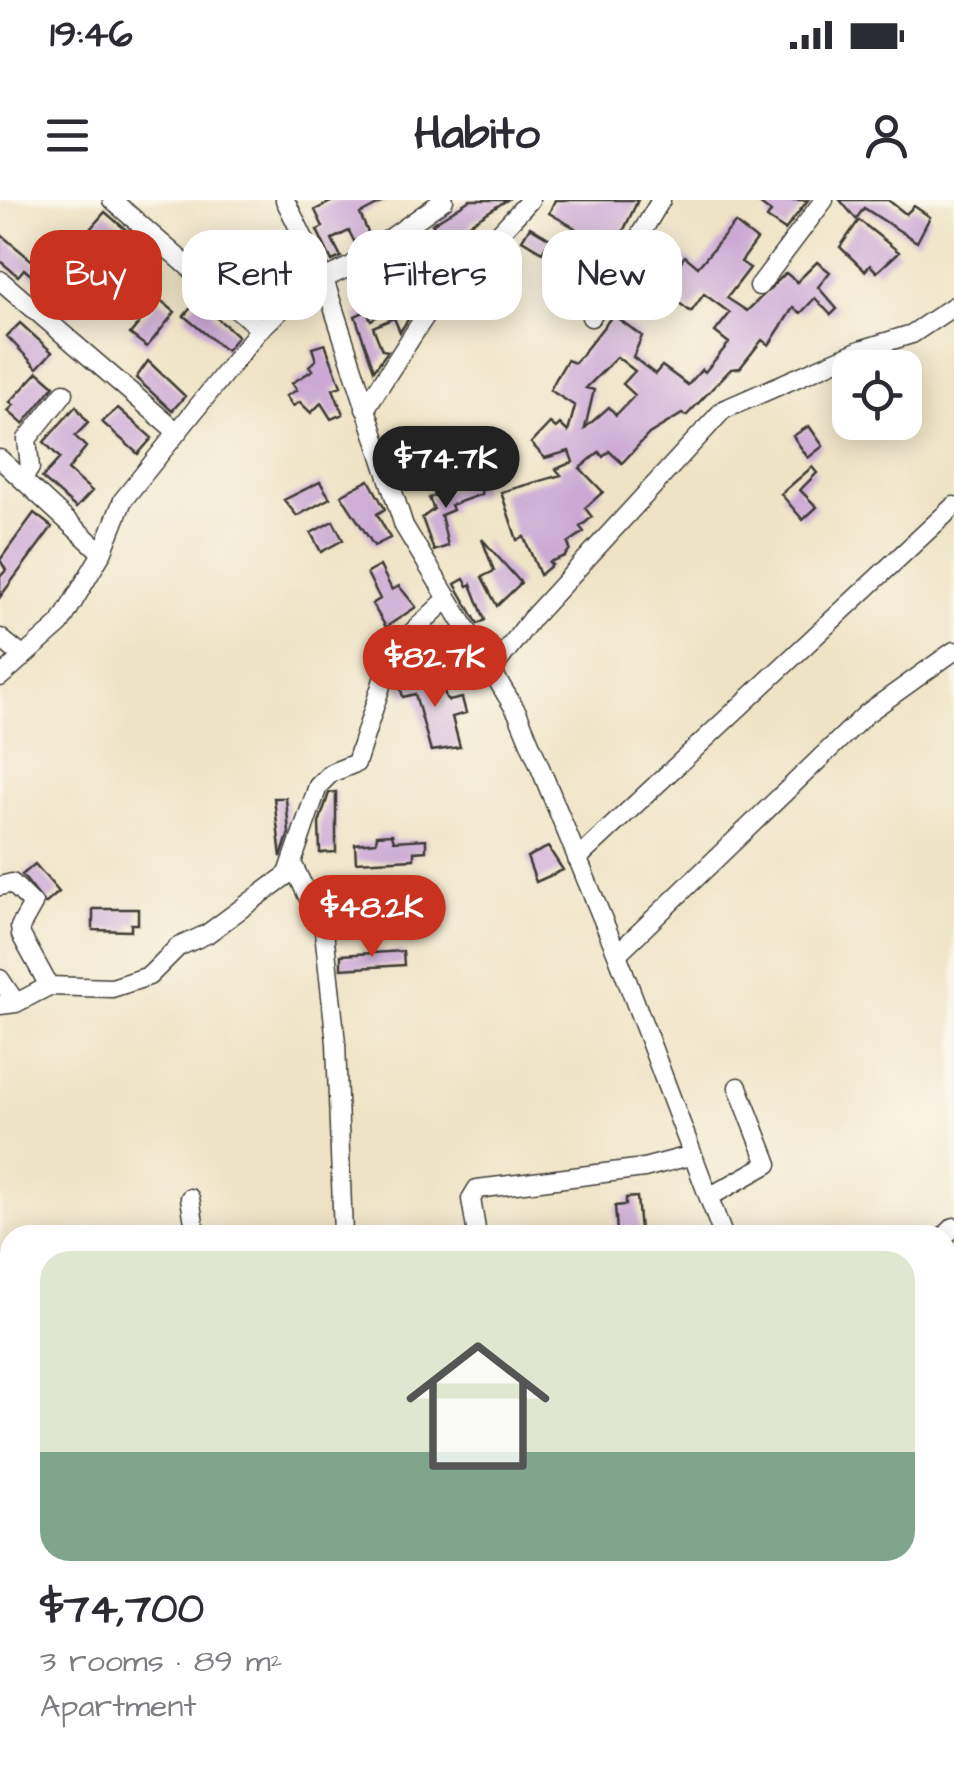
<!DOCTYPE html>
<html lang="en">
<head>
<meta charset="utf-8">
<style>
	:root { --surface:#fff; --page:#f7f7f7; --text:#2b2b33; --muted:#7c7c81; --line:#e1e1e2; --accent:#c8321e }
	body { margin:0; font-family:"Architects Daughter",sans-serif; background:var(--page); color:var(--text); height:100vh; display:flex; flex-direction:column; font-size:38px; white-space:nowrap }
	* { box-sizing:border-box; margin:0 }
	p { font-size:32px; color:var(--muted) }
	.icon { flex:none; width:55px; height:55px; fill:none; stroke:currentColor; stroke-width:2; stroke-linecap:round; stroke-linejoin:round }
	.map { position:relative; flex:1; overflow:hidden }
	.drawer { position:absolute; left:0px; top:1025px; width:955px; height:552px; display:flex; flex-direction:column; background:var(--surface); border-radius:30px 30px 0 0; box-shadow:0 5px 25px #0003 }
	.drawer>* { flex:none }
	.top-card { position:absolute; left:30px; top:30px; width:895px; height:90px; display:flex; gap:20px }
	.buttons { position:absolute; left:832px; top:150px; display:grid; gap:20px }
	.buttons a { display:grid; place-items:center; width:90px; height:90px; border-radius:20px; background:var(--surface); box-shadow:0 5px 25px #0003; font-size:50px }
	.price { position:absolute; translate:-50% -85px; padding:0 22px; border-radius:35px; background:var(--accent); color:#fff; font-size:32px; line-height:65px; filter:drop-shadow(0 2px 5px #0008) }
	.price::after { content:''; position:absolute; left:50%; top:60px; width:30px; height:22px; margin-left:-15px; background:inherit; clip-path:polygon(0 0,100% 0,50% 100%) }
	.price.on { background:#222; color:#fff }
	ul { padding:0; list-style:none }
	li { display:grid; align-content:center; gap:20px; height:530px; padding:0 40px }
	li+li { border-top:2px solid var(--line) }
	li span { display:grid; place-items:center; height:310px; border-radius:30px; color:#555 }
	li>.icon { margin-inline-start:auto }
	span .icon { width:180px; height:180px; fill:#fffc; stroke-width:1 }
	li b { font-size:42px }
	.chip { padding:0 35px; border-radius:30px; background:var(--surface); box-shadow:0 5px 25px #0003; font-size:35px; line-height:90px }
	.chip.on { background:var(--accent); color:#fff }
	.status { display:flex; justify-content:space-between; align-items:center; height:70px; padding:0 50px; background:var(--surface); direction:ltr }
	.status svg { height:28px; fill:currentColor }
	header { display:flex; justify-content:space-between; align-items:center; height:130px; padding:0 40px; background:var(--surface); font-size:45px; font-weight:800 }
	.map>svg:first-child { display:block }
	.building { fill:#cba9d4; fill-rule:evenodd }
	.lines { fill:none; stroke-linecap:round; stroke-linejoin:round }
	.minor-casing { stroke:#3c3a35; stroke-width:21 }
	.highway-casing { stroke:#3c3a35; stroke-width:29 }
	.minor { stroke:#fff; stroke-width:18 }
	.highway { stroke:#fff; stroke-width:25 }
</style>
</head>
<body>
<div class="status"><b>19:46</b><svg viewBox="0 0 49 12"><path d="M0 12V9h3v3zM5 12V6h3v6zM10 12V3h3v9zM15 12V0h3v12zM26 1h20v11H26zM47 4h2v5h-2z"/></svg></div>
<header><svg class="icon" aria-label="menu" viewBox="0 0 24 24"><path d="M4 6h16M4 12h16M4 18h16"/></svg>Habito<svg class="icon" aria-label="person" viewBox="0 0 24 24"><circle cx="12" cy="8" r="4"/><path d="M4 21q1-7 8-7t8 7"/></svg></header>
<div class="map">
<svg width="954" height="1577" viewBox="0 0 954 1577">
	<rect width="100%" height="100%" fill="#fbf7ec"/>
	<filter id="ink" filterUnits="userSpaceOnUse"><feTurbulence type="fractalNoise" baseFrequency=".01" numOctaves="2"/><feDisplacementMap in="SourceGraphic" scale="20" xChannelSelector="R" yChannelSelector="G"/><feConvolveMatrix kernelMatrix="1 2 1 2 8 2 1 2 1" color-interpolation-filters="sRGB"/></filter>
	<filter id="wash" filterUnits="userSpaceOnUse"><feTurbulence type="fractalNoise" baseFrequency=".0048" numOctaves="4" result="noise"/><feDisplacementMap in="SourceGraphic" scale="40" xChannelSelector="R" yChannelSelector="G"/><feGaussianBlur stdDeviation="2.25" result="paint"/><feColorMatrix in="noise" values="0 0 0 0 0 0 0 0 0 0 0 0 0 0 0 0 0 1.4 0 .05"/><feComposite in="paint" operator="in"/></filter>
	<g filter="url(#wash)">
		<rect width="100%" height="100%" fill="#eee3c4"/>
		<g id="blocks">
			<!-- building -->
			<path class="building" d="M335,0H387L360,14L370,37L357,47L349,31L332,39L341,57L332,61L317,30L323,27L315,10Z
				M470,0H507L468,25L479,36L459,58L432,24Z
				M555,0H638L620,38L575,96L558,83L573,54L561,46L575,28L549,13Z
				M755,0H808L785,30L767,18L771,12Z
				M840,0H888L906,14L914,6L930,17L917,42L864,8L856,19Z
				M105,12L138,40L123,56L91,28Z
				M859,20L899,52L877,72L870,65L865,71L840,47Z
				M735,23L757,40L741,62L750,68L727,98L747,111L786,73L797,82L817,62L830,72L818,87L837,109L831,115L815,98L801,113L793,108L769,145L762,140L740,168L731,169L686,216L682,214L649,234L622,263L609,251L603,257L599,252L580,268L603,292L585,308L592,317L580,327L584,332L568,343L570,349L565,356L549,362L552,365L540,375L524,337L517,340L501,292L561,275L556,269L573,262L569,251L545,258L531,243L550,223L556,228L560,224L568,232L575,206L550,190L557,177L567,160L575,163L613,115L642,136L633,157L655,174L662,166L688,185L702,169L705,172L729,143L715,132L730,113L704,94L691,112L666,93L672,82L667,79L685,56L698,67ZM617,157L635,171L623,184L635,195L616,215L609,207L585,228L594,190L586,188Z
				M530,27L550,39L542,52L522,40Z
				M0,34L83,103L75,112L67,117L35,89L40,83L24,69L18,76L0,61Z
				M655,35L665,42L646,69L638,64Z
				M398,48L408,68L381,83L372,67Z
				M200,97L216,110L212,114L238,136L226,151L184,116Z
				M159,99L175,112L147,147L130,134Z
				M391,108L396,115L405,109L409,118L400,132L394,118L373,127L382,150L388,151L374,170L355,116L366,111L371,120Z
				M20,123L52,152L37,168L7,136Z
				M325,144L341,186L333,189L343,214L331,219L321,203L311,213L300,202L293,206L286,196L297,190L292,183L313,170L309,166L316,160L312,148Z
				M148,161L185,196L172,211L136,178Z
				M38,172L54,186L23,224L8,211L14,205L10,202Z
				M76,206L88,223L75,236L86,247L68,270L92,291L76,308L42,278L60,258L44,242Z
				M118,208L152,238L138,254L102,222Z
				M809,226L823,246L808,258L793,236Z
				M812,267L817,273L800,290L817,307L803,320L781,294Z
				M369,280L385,309L377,314L390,338L374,346L341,295Z
				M477,280L482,294L451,305L453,310L441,315L448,346L434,351L422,318L434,309L429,298Z
				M320,282L330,298L297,316L284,300Z
				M34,313L52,327L0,397V377L6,370L0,360Z
				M333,321L343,340L321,352L311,333Z
				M482,339L521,383L497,406L482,377L494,371Z
				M380,366L392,390L399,386L416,407L386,427L372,404L380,399L367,373Z
				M464,379L468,386L471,384L485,420L478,424L455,384Z
				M439,472L446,498L449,501L462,498L466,513L452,517L460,547L431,551L415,494L403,497L399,483Z
				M336,592V652L320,653L319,623L329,593Z
				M274,598H286L289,633L281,657Z
				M392,634L394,641L426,639V651L414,652V659L356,662L355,644L376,642L377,635Z
				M548,647L563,670L536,682L527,657Z
				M35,664L59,692L45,704L22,675Z
				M93,709H138V724H131V731L93,730Z
				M395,713L396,722L338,727V717Z
				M403,751L404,765L341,769V755Z
				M637,997L640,1031L617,1032L615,1006L626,1005V998Z
				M10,1392V1427L0,1429V1393Z"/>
		</g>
	</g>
	<g filter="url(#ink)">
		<use href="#blocks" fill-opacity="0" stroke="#3c3a35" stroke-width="2.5"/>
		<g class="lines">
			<defs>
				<path id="minor" d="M112,0L260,129
					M285,0L324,79L404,326L518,514L617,754L723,1035
					M0,80L176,231
					M759,86L824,0
					M591,117L661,0
					M365,209L431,107L530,0
					M0,259L102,353
					M22,279L30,268L27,239L64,193
					M0,438L21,455
					M491,471L532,418L723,210L860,150L912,134L954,106
					M0,477L60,424L102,353L123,300L260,129L306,87L351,66L444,0
					M577,659L954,306
					M294,667L324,731L336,843L343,1035
					M0,686L12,683L33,704L20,727L21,735L49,786
					M617,754L866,514L954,451
					M0,779L16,803
					M0,805L16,803L49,786L112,788L149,776L178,747L207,734L288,674L318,586L331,573L356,563L389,461L401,443L445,401
					M709,997L768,964L738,887
					M190,998L196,1035
					M477,1035L471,999L477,989L644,968L693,955
					M945,1036L954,1027
					M0,1257H10
					M0,1274H10
					M0,1292L10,1291
					M257,1568L258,1577"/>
				<path id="highway" d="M945,1210L954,1203
					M945,1244L954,1240
					M945,1280L954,1276
					M945,1367L954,1353
					M912,1568L914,1577
					M483,1577L493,1568
					M520,1577L529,1568"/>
			</defs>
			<!-- minor casing -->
			<use href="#minor" class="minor-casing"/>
			<!-- highway casing -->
			<use href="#highway" class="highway-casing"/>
			<!-- minor -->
			<use href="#minor" class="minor"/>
			<!-- highway -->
			<use href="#highway" class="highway"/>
		</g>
	</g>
</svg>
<div class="buttons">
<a><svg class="icon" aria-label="locate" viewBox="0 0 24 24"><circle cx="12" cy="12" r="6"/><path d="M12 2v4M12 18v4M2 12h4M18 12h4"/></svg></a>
</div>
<b class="price on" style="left:446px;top:311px">$74.7K</b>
<b class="price" style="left:435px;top:510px">$82.7K</b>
<b class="price" style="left:372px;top:760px">$48.2K</b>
<div class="top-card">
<a class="chip on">Buy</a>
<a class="chip">Rent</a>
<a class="chip">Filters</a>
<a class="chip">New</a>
</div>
<section class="drawer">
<ul>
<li><span style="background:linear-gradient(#dfe7d0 65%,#7fa58c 0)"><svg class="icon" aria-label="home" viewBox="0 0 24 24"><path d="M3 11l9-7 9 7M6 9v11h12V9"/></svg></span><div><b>$74,700</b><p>3 rooms · 89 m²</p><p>Apartment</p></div></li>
</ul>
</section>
</div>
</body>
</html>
